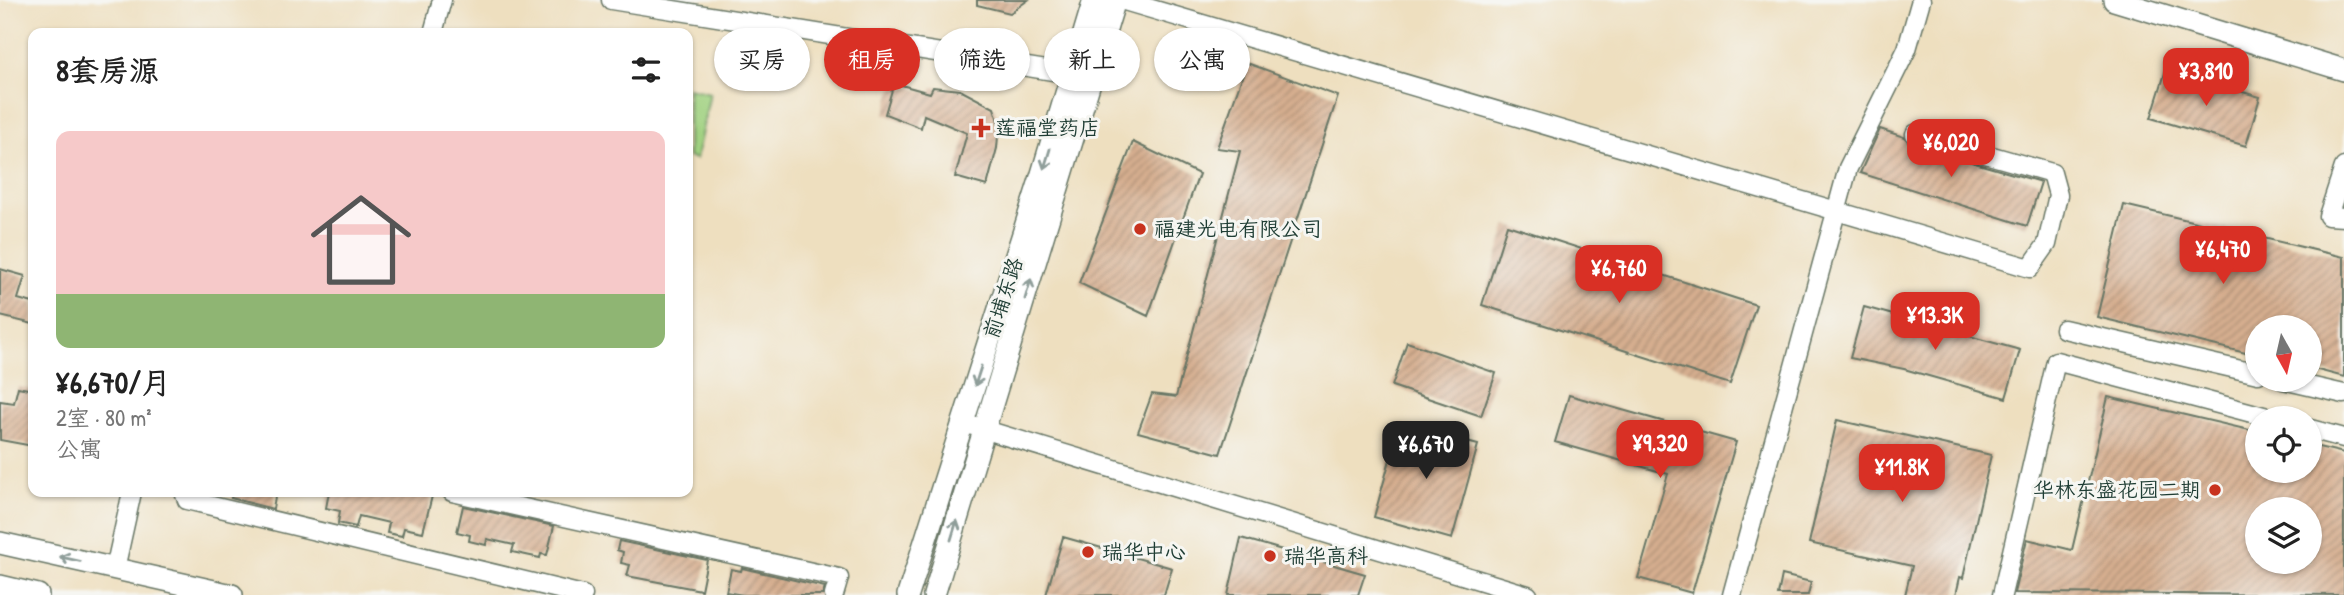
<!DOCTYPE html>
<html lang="zh">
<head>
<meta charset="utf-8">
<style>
	:root { --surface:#fff; --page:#f6f6f6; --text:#222; --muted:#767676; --accent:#d93025 }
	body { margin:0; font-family:"Patrick Hand","LXGW WenKai TC",sans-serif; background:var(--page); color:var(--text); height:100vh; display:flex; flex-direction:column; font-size:26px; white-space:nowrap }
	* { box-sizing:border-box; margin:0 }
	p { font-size:23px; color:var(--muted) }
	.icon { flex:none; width:38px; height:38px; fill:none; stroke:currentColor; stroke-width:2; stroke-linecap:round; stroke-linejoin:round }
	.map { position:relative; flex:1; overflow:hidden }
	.panel { position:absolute; left:28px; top:28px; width:665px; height:469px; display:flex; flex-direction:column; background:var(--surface); border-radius:14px; box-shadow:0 2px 5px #0004 }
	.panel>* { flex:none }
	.banner { position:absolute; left:714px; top:28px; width:665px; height:63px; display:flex; gap:14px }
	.needle { width:46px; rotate:172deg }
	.controls { position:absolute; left:2245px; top:315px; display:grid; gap:14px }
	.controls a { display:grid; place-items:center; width:77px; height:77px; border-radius:50%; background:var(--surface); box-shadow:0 2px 5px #0004; font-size:35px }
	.price { position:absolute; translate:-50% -60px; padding:0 16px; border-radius:14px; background:var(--accent); color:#fff; font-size:23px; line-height:46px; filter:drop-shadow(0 2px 4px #0008) }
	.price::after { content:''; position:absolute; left:50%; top:42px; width:21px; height:16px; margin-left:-10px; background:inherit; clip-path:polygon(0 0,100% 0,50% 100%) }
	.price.selected { background:#222; color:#fff }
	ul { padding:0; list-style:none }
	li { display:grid; align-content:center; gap:14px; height:371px; padding:0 28px }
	li span { display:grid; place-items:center; height:217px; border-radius:14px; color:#555 }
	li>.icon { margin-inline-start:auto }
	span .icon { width:126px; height:126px; fill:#fffc; stroke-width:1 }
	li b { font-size:30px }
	h2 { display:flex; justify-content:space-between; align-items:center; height:84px; padding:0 28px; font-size:30px }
	.chip { padding:0 24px; border-radius:32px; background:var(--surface); box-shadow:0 2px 5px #0004; font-size:24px; line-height:63px }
	.chip.selected { background:var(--accent); color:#fff }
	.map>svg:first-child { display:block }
	.garden { fill:#a0d180; stroke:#60875a; stroke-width:2 }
	.building { fill:url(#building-hatch); fill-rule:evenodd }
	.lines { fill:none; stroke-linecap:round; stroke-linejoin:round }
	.minor-casing { stroke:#677665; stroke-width:21 }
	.major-casing { stroke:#677665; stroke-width:24 }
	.minor { stroke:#fff; stroke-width:18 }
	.major { stroke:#fff; stroke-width:21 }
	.oneway { stroke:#8f9e9a }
	.poi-dot { fill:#c8321e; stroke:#f6f6f2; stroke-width:2.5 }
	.labels { text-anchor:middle; stroke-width:6; stroke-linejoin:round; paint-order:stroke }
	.poi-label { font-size:21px; fill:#1f3d34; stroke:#f6f6f2; text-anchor:start }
	.street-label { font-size:21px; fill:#1f3d34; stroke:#f6f6f2 }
</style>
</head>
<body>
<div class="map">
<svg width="2344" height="595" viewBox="0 0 2344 595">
	<defs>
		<pattern id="building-hatch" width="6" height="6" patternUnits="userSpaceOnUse" patternTransform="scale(1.75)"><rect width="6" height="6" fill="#d6ae8f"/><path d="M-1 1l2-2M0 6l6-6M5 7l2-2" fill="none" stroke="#ad8f76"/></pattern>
	</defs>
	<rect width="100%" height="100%" fill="#f6f6f2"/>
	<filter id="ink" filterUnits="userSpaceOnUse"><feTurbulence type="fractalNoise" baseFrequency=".0143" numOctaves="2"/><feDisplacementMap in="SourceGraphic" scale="14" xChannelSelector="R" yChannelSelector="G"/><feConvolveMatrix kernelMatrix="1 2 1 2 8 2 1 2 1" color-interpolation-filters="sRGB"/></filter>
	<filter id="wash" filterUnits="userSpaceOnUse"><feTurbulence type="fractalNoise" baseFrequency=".00686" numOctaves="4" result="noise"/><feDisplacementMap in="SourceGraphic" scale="28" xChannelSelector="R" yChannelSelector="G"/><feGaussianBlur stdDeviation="1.57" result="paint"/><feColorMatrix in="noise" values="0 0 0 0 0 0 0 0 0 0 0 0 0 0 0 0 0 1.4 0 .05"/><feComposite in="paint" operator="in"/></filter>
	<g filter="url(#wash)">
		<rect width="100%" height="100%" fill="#eedfbf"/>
		<!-- garden -->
		<path class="garden" d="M688,88L710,93L696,159L688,157Z"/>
		<g id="blocks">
			<!-- building -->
			<path class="building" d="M977,0H1028L1010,13L977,5Z
				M1247,63L1338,96L1220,454L1138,432L1152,394L1176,397L1240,151L1217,148Z
				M2166,70L2260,97L2246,146L2151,118Z
				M894,83L930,93L933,87L960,90L994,108L999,124L997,148L987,186L955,177L967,133L924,115L921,128L885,114Z
				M1880,129L1904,137L1912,145L2041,182L2027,226L1860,173Z
				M1133,142L1199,174L1148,316L1079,283Z
				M2124,205L2344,257V377L2310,368V327H2258V356L2097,317Z
				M1507,225L1756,305L1730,384L1482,305Z
				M0,269L25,276L18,299L33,303V324L0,316Z
				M1864,307L2020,350L2006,398L1904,369L1850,358Z
				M1407,342L1496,373L1481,416L1392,386Z
				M18,387L33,390V446L0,440V401L14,403Z
				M1569,395L1736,442L1692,593L1638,578L1668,474L1555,442Z
				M2108,397L2258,432V471H2310V445L2344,453V595L2014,593L2027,539L2072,550ZM2258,509H2310V562H2258Z
				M1837,420L1991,455L1963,578L1960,577L1956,595H1905L1912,566L1809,543Z
				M1400,424L1478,445L1452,539L1374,517Z
				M232,492H276L273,509L231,498Z
				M329,492H423L422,494L432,496L423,532L404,528L402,536L387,533L389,523L359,516L356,527L338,523L340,511L326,508Z
				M463,506L554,526L547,555L541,554L540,558L512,552L514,545L487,539L486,545L469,541L470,535L457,532Z
				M1063,537L1172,568L1164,595H1046Z
				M1241,538L1365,574L1358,595H1228Z
				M619,541L707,560L701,590L627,576L630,565L621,563L623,552L617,550Z
				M742,568L825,587L823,595H743L726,592L731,569L741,571Z
				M1782,575L1811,582L1808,595H1778Z"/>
		</g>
	</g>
	<g filter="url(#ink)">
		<use href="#blocks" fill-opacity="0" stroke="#677665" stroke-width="2"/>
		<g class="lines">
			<defs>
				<path id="minor" d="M611,0L1084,76
					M1121,0L2030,268L2047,244L2058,195L2052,173L1915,134
					M433,33L442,0
					M2344,167L2328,216L2344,217
					M2064,329L2258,374
					M2283,380L2344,394
					M963,423L1528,595
					M2310,429L2344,438
					M184,492L187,500L583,595
					M452,492L839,578L834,595
					M115,569L132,492
					M1732,595L1848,168L1907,49L1921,0
					M2002,595L2056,361L2271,418"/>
				<path id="major" d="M2114,0L2344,70
					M0,543L232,595
					M0,586L38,595
					M908,595L1042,174L1094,0
					M934,595L1115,0"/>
			</defs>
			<!-- minor casing -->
			<use href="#minor" class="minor-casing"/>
			<!-- major casing -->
			<use href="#major" class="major-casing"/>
			<!-- minor -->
			<use href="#minor" class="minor"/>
			<!-- major -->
			<use href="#major" class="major"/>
		</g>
		<!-- one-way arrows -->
		<defs><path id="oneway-shaft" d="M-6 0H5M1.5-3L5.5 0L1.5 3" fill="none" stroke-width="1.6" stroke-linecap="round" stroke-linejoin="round" transform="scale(1.75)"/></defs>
		<g class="oneway">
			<use href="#oneway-shaft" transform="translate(1047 159) rotate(107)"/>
			<use href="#oneway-shaft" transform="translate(1028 289) rotate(-73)"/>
			<use href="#oneway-shaft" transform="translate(978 376) rotate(108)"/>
			<use href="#oneway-shaft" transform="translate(954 530) rotate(-73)"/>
			<use href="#oneway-shaft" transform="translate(70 559) rotate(-167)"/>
		</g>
	</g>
	<!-- markers -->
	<g class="poi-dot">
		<path d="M977.5 117.5h7v7h7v7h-7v7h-7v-7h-7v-7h7z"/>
		<circle cx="1140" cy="229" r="7"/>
		<circle cx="2215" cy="490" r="7"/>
		<circle cx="1088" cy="552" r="7"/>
		<circle cx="1270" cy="556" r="7"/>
	</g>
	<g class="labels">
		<!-- poi labels -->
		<g class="poi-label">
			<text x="995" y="135">莲福堂药店</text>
			<text x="1154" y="236">福建光电有限公司</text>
			<text x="2201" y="497" text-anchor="end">华林东盛花园二期</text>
			<text x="1102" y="559">瑞华中心</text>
			<text x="1284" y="563">瑞华高科</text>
		</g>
		<!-- street labels -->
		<g class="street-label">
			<text transform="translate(1003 298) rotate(-72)" y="7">前埔东路</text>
		</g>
	</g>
</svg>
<div class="controls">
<a><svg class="needle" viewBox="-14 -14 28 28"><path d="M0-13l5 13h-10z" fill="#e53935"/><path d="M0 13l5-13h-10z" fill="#767676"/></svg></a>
<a><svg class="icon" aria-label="locate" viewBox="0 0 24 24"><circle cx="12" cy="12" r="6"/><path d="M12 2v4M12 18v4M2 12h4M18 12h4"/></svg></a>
<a><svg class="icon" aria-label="layers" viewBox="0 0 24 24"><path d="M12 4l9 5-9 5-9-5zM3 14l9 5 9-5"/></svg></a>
</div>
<b class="price" style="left:2206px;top:108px">¥3,810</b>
<b class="price" style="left:1951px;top:179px">¥6,020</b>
<b class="price" style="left:2223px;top:286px">¥6,470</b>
<b class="price" style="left:1619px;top:305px">¥6,760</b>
<b class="price" style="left:1935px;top:352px">¥13.3K</b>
<b class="price" style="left:1660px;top:480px">¥9,320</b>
<b class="price selected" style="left:1426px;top:481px">¥6,670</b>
<b class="price" style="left:1902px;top:504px">¥11.8K</b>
<div class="banner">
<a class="chip">买房</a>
<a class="chip selected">租房</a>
<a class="chip">筛选</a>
<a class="chip">新上</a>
<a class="chip">公寓</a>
</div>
<section class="panel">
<h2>8套房源<svg class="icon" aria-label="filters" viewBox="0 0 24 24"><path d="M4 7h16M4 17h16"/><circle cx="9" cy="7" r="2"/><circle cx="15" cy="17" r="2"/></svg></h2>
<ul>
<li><span style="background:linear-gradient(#f6c9c9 75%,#8fb573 0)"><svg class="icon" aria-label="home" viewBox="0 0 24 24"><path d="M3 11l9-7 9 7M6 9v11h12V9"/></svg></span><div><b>¥6,670/月</b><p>2室 · 80 m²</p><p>公寓</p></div></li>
</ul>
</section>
</div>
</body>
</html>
